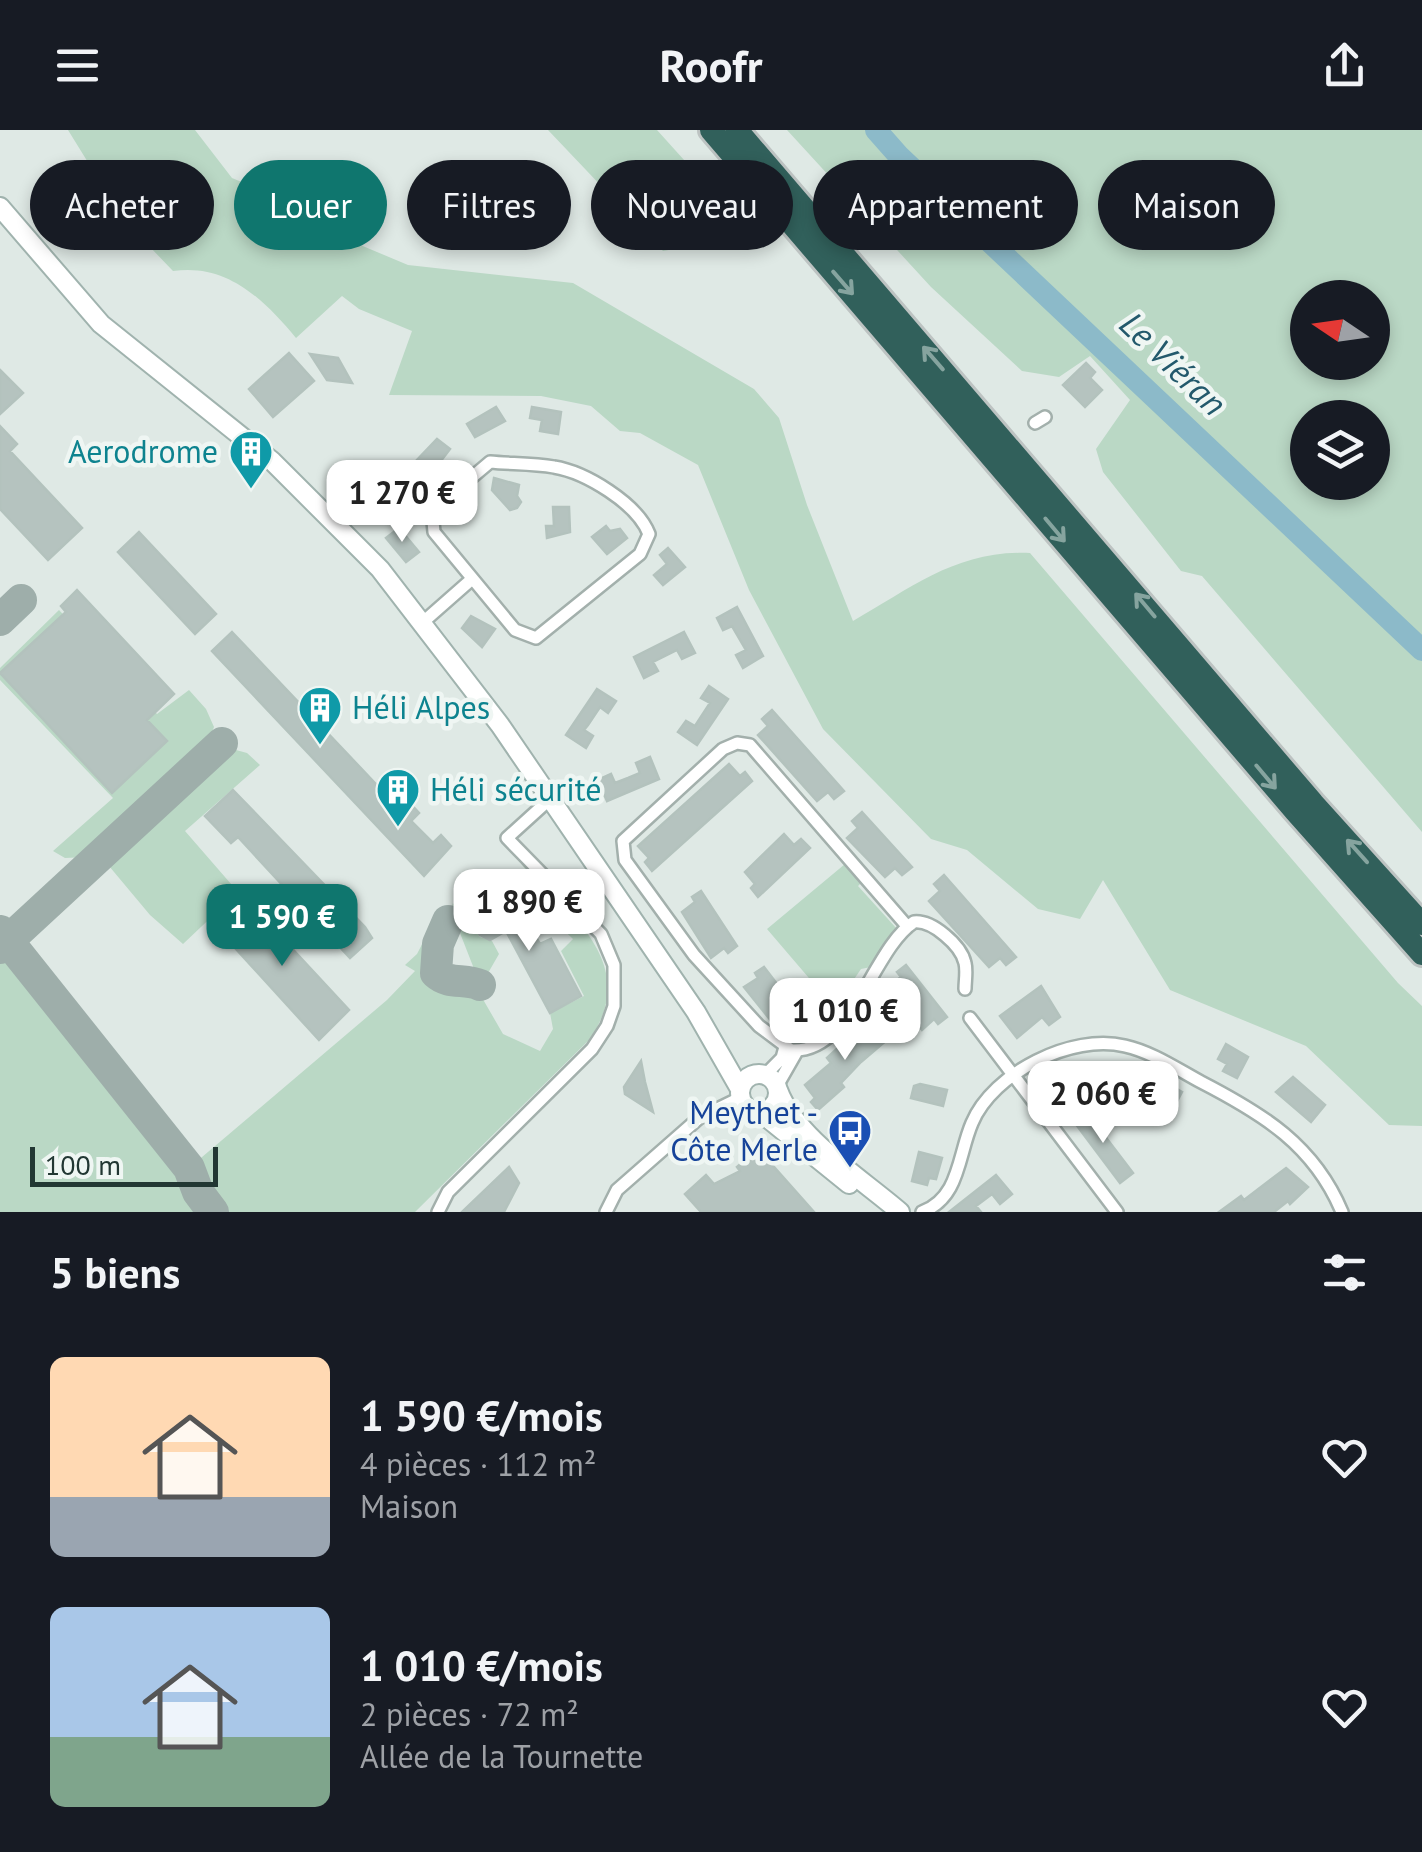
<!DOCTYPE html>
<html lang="fr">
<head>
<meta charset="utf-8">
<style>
	:root { --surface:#171b24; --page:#20242c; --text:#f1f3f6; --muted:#9ea1a6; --accent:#0f766e }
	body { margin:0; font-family:"PT Sans",sans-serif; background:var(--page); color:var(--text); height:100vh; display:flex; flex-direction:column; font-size:38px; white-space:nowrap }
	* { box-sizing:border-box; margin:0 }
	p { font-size:32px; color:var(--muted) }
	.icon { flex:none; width:55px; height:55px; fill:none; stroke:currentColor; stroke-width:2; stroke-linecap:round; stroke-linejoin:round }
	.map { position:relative; height:1082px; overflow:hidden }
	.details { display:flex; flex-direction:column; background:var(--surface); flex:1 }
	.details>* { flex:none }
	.top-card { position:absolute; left:30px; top:30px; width:1362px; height:90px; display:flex; gap:20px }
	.needle { width:65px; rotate:283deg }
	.fabs { position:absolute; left:1290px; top:150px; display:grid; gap:20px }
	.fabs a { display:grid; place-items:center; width:100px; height:100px; border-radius:50%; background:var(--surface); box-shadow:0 5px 15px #0003; font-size:50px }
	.scale { position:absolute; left:30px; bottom:25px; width:188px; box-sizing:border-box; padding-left:10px; border:5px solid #223733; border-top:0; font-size:28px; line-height:35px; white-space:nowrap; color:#223733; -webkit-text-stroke:8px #eff6f3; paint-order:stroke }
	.price { position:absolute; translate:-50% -85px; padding:0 22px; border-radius:20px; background:#fff; color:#222; font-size:32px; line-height:65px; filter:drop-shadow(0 2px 5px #0008) }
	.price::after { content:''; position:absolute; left:50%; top:60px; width:30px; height:22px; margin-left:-15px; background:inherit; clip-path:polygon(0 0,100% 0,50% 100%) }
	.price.active { background:var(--accent); color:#fff }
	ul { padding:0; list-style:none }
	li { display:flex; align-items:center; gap:30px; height:250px; padding:0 50px }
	li span { display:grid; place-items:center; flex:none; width:280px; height:200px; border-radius:15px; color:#555 }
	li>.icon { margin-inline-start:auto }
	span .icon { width:120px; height:120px; fill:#fffc; stroke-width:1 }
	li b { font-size:42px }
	h2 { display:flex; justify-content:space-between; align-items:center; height:120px; padding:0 50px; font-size:42px }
	.chip { padding:0 35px; border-radius:45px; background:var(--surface); box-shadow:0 5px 15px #0003; font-size:35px; line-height:90px }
	.chip.active { background:var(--accent); color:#fff }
	header { display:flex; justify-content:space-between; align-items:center; height:130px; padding:0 50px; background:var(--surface); font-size:45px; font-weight:600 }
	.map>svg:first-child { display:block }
	.green { fill:#bad8c5; fill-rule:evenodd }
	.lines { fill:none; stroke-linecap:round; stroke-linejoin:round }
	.river { stroke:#8cbac9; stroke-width:22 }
	.taxiway { stroke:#9eaeaa; stroke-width:32 }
	.building { fill:#b5c3bf; stroke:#b3c2bd; stroke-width:2.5 }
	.minor-casing { stroke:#a3b0ac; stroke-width:16 }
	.secondary-casing { stroke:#a0b3ae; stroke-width:22 }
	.motorway-casing { stroke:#bdc3c2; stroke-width:28 }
	.minor { stroke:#fff; stroke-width:11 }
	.secondary { stroke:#fff; stroke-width:18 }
	.motorway { stroke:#31605b; stroke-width:22 }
	.oneway { stroke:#86a49f }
	.labels { text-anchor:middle; stroke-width:9; stroke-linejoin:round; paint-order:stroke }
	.culture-label { font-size:32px; fill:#0d838f; stroke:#eff6f3; text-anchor:start }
	.transit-label { font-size:32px; fill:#164399; stroke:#eff6f3; text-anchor:end }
	.water-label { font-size:35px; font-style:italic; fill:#23596c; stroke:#eff6f3 }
</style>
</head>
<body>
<header><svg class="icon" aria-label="menu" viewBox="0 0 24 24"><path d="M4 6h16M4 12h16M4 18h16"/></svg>Roofr<svg class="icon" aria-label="share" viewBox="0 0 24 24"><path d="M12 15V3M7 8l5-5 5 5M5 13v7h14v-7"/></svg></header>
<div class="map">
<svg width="1422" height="1082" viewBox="0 0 1422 1082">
	<rect width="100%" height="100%" fill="#dfe9e5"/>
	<!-- green -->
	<path class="green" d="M68,0H195L232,48L314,82L346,109L408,135L573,153L754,259L779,288L807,375L853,491C913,457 957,420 1030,423L1398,853L1422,876V996L1389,995L1306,916L1170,860L1103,750L1080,789L1038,779L967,720L931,709L823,599L749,460L698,335L640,303L620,301L591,276L541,266L389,265L412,201L359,179L342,166L296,208C264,170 228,133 173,141L149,116L161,106L139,78L123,89Z
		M548,0H657L740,92L746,107L663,121Z
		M787,0H1422V702L1202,446L1181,441L1103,342L1096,319L1130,270L1090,226L1059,247L1022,241L931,157ZM1308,168H1372V232H1308ZM1308,288H1372V352H1308Z
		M59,480L157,584L189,560L206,579L214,597L207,615L87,727L65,728L53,721L113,668L0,550V538Z
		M236,620L247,623L260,635L185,701L238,762L183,814L150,785L109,736L227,624Z
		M519,731C568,782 643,834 589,910L415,1082H221L207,1063L195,1033L387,870L415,841L405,835L417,824L435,789L428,836L436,852L477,859L503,904L540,921L553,899L550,883L584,866L561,821L573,809L547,784L556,774L535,755L526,764L521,759L532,748Z
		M845,734L863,751L858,756L897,799L871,837L861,839L844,864L847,870L838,882L767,799Z
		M453,773L480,807L492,811L499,824L484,850L478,849L451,780Z
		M0,823L184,1042L204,1082H0Z"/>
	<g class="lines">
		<!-- river -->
		<path class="river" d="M876,0L899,26L1422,520"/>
		<!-- taxiway -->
		<path class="taxiway" d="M0,490L21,470
			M448,791L438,814L436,843C449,855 465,848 480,855
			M0,801L189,1038L198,1062L213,1082
			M0,818L222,613"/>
	</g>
	<!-- building -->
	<path class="building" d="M289,223L314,251L273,287L249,259Z
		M310,224L338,228L352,253L327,250Z
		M1086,233L1095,242L1090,248L1102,260L1085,277L1063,255Z
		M0,240L23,263L0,284Z
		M496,277L505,291L475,307L467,294Z
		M532,277L561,282L558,304L540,301L542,290L530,288Z
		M0,296L17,314L10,321L82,398L48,430L0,379Z
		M437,309L450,319L437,336L432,332L425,341L414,333Z
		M397,336L404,345L388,359L392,363L380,374L370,361Z
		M494,348L519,355L517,366L521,372L517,378L510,380L492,360Z
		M553,377H569L570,402L547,408L546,396H554Z
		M606,396L610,401L620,399L627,408L607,424L592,407Z
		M399,398L419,422L406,432L386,408Z
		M139,402L216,484L195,504L118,422Z
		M668,418L685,437L663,455L654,445L667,434L660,425Z
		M77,460L174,564L147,590L167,611L112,663L0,543L66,482L61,476Z
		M737,477L763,526L743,538L736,525L746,520L732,496L723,500L717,488Z
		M471,486L495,499L482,517L462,498Z
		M232,502L391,670L404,667L419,683L411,691L433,713L441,705L451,716L424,746L212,521Z
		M684,502L695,523L682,529L677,520L653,532L658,541L644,548L634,527Z
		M709,556L728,569L697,615L678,602L686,591L695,596L710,573L701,568Z
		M597,559L616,571L608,583L600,577L588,595L584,600L593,606L586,618L566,605Z
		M772,580L844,661L834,669L828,662L817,671L758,605L768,596L762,589Z
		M650,627L659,649L607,671L598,650L611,644L615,653L628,648L640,643L636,633Z
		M729,634L740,646L745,642L752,651L652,741L645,732L649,728L638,716Z
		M233,660L365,797L372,808L350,828L238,707L231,713L205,686Z
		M862,682L912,737L902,745L895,738L885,747L847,708L858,698L852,691Z
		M784,704L794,715L801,709L810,718L758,767L751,758L755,754L745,742Z
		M944,745L1016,827L1006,835L1000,828L989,837L929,771L940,761L934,754Z
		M491,760L502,772L495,780L506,794L526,799L530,797L540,814L551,809L581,866L550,883L506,801L490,810L480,805L466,785Z
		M701,761L737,816L728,823L724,818L711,828L682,782L695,772L692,767Z
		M245,768L349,880L319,910L215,796Z
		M906,835L947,887L938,894L934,889L922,900L888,857L901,847L897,842Z
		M764,837L804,889L795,895L791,891L779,899L776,897L744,857L758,848L755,843Z
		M1041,856L1060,887L1049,895L1042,887L1017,908L1000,886Z
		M867,891L878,903L882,900L889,908L861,932L841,953L844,957L818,980L811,972L815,968L805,955L831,933L827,928Z
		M1226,914L1248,927L1237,948L1223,941L1227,934L1218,929Z
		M641,931L645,952L653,982L625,964L624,957Z
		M1123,935L1167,961L1170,955L1182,962L1168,988L1156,981L1160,974L1114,949Z
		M1293,947L1325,975L1311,992L1276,962Z
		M920,954L947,960L943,976L911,968L914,956Z
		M1085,980L1133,1043L1120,1053L1072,989Z
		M758,1019L814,1082H701L685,1064L706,1045L714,1054L740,1041L737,1037Z
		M919,1022L942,1028L936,1049L929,1048L927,1055L912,1051Z
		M509,1037L519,1053L504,1082H462Z
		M1286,1038L1308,1057L1290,1074L1288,1071L1274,1082H1219L1241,1066L1244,1070Z
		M996,1045L1012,1064L1000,1074L992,1064L976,1076L981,1082H949Z"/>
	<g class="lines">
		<defs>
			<path id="minor" d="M1035,293L1045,287
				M490,332C510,334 533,333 554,337C585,342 637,373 649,404L640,424L536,508L515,500L434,402L432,381Z
				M422,493L472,449
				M907,796L750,615L737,613L723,619L623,711L625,730L694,825L759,896L791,920C852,924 872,819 914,792C932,790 961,815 965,833C967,841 965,851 965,859
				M970,888L1117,1082
				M765,945L782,928L785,917
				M777,956L797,921
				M438,1082L448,1062L592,919L607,896L614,876V835L601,804L507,708L550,669
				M606,1082L617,1060L699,988L740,968
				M922,1082C960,1068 958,1025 972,993C993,943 1072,903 1125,916C1152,922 1177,939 1201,952C1263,984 1314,1015 1342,1082"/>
			<path id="secondary" d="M0,77L101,194L272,331L380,439L500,595L696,882L740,959
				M740 963a19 19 0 1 1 38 0a19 19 0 1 1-38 0Z
				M778,960C795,1007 862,1049 900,1082
				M760,982L849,1054"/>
			<path id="motorway" d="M711,0L1295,681L1422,824
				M737,0L1313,673L1422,794"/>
		</defs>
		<!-- minor casing -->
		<use href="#minor" class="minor-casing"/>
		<!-- secondary casing -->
		<use href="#secondary" class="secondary-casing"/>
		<!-- motorway casing -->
		<use href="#motorway" class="motorway-casing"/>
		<!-- minor -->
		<use href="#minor" class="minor"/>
		<!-- secondary -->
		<use href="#secondary" class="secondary"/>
		<!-- motorway -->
		<use href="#motorway" class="motorway"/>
	</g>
	<!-- one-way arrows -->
	<defs><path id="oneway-shaft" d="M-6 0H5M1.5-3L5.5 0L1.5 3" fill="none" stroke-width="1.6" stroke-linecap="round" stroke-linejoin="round" transform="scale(2.5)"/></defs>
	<g class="oneway">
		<use href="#oneway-shaft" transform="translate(843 153) rotate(49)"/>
		<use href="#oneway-shaft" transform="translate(933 228) rotate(-131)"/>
		<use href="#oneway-shaft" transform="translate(1055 400) rotate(50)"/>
		<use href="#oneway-shaft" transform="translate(1145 475) rotate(-130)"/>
		<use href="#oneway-shaft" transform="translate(1266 647) rotate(50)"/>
		<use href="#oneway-shaft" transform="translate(1357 721) rotate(-132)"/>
	</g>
	<!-- icons -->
	<defs>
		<symbol id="building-pin" viewBox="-11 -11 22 30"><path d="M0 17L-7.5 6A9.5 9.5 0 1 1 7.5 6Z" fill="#0f9aa8" stroke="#eff6f3"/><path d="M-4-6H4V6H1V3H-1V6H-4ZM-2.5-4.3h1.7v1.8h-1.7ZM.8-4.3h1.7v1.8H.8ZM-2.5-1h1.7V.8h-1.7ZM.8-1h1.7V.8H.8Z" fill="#fff"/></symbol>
		<symbol id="bus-pin" viewBox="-11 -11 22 30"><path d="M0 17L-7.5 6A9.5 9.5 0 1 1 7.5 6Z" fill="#1a4fb4" stroke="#eff6f3"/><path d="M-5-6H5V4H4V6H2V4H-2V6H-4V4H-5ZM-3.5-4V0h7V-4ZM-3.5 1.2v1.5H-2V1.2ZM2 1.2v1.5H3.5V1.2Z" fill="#fff"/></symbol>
	</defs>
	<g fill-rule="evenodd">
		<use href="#building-pin" x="226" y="297" width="50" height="68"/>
		<use href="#building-pin" x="295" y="553" width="50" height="68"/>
		<use href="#building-pin" x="373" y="635" width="50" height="68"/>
		<use href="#bus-pin" x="825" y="976" width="50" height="68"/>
	</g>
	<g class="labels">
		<!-- culture labels -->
		<g class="culture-label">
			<text x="218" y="333" text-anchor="end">Aerodrome</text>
			<text x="352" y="589">Héli Alpes</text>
			<text x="430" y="671">Héli sécurité</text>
		</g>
		<!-- transit labels -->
		<g class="transit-label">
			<text x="818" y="994">Meythet -<tspan x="818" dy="37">Côte Merle</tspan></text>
		</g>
		<!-- water labels -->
		<g class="water-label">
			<text transform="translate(1173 234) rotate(44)" y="12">Le Viéran</text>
		</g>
	</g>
</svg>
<div class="fabs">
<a><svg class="needle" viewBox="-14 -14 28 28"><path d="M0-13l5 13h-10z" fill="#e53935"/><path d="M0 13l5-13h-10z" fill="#9ea1a6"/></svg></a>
<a><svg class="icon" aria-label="layers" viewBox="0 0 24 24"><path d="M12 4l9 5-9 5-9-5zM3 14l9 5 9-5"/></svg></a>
</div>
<div class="scale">100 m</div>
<b class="price" style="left:402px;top:415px">1 270 €</b>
<b class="price" style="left:529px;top:824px">1 890 €</b>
<b class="price active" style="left:282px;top:839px">1 590 €</b>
<b class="price" style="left:845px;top:933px">1 010 €</b>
<b class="price" style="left:1103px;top:1016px">2 060 €</b>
<div class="top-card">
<a class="chip">Acheter</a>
<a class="chip active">Louer</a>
<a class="chip">Filtres</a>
<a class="chip">Nouveau</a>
<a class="chip">Appartement</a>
<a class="chip">Maison</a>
</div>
</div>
<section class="details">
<h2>5 biens<svg class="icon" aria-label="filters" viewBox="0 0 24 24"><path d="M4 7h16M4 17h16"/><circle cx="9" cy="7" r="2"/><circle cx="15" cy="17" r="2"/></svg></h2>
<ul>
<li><span style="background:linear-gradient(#ffd9b3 70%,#9aa5b1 0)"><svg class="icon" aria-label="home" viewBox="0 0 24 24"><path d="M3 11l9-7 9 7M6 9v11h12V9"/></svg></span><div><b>1 590 €/mois</b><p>4 pièces · 112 m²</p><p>Maison</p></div><svg class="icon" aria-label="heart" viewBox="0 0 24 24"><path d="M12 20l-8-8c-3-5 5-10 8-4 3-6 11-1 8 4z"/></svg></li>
<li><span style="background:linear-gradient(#a9c7e8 65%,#7fa58c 0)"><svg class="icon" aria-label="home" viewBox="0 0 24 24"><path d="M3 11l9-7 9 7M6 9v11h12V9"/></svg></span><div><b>1 010 €/mois</b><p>2 pièces · 72 m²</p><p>Allée de la Tournette</p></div><svg class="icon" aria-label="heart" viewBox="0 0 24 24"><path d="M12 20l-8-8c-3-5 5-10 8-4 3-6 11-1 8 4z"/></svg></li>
</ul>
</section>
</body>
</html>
